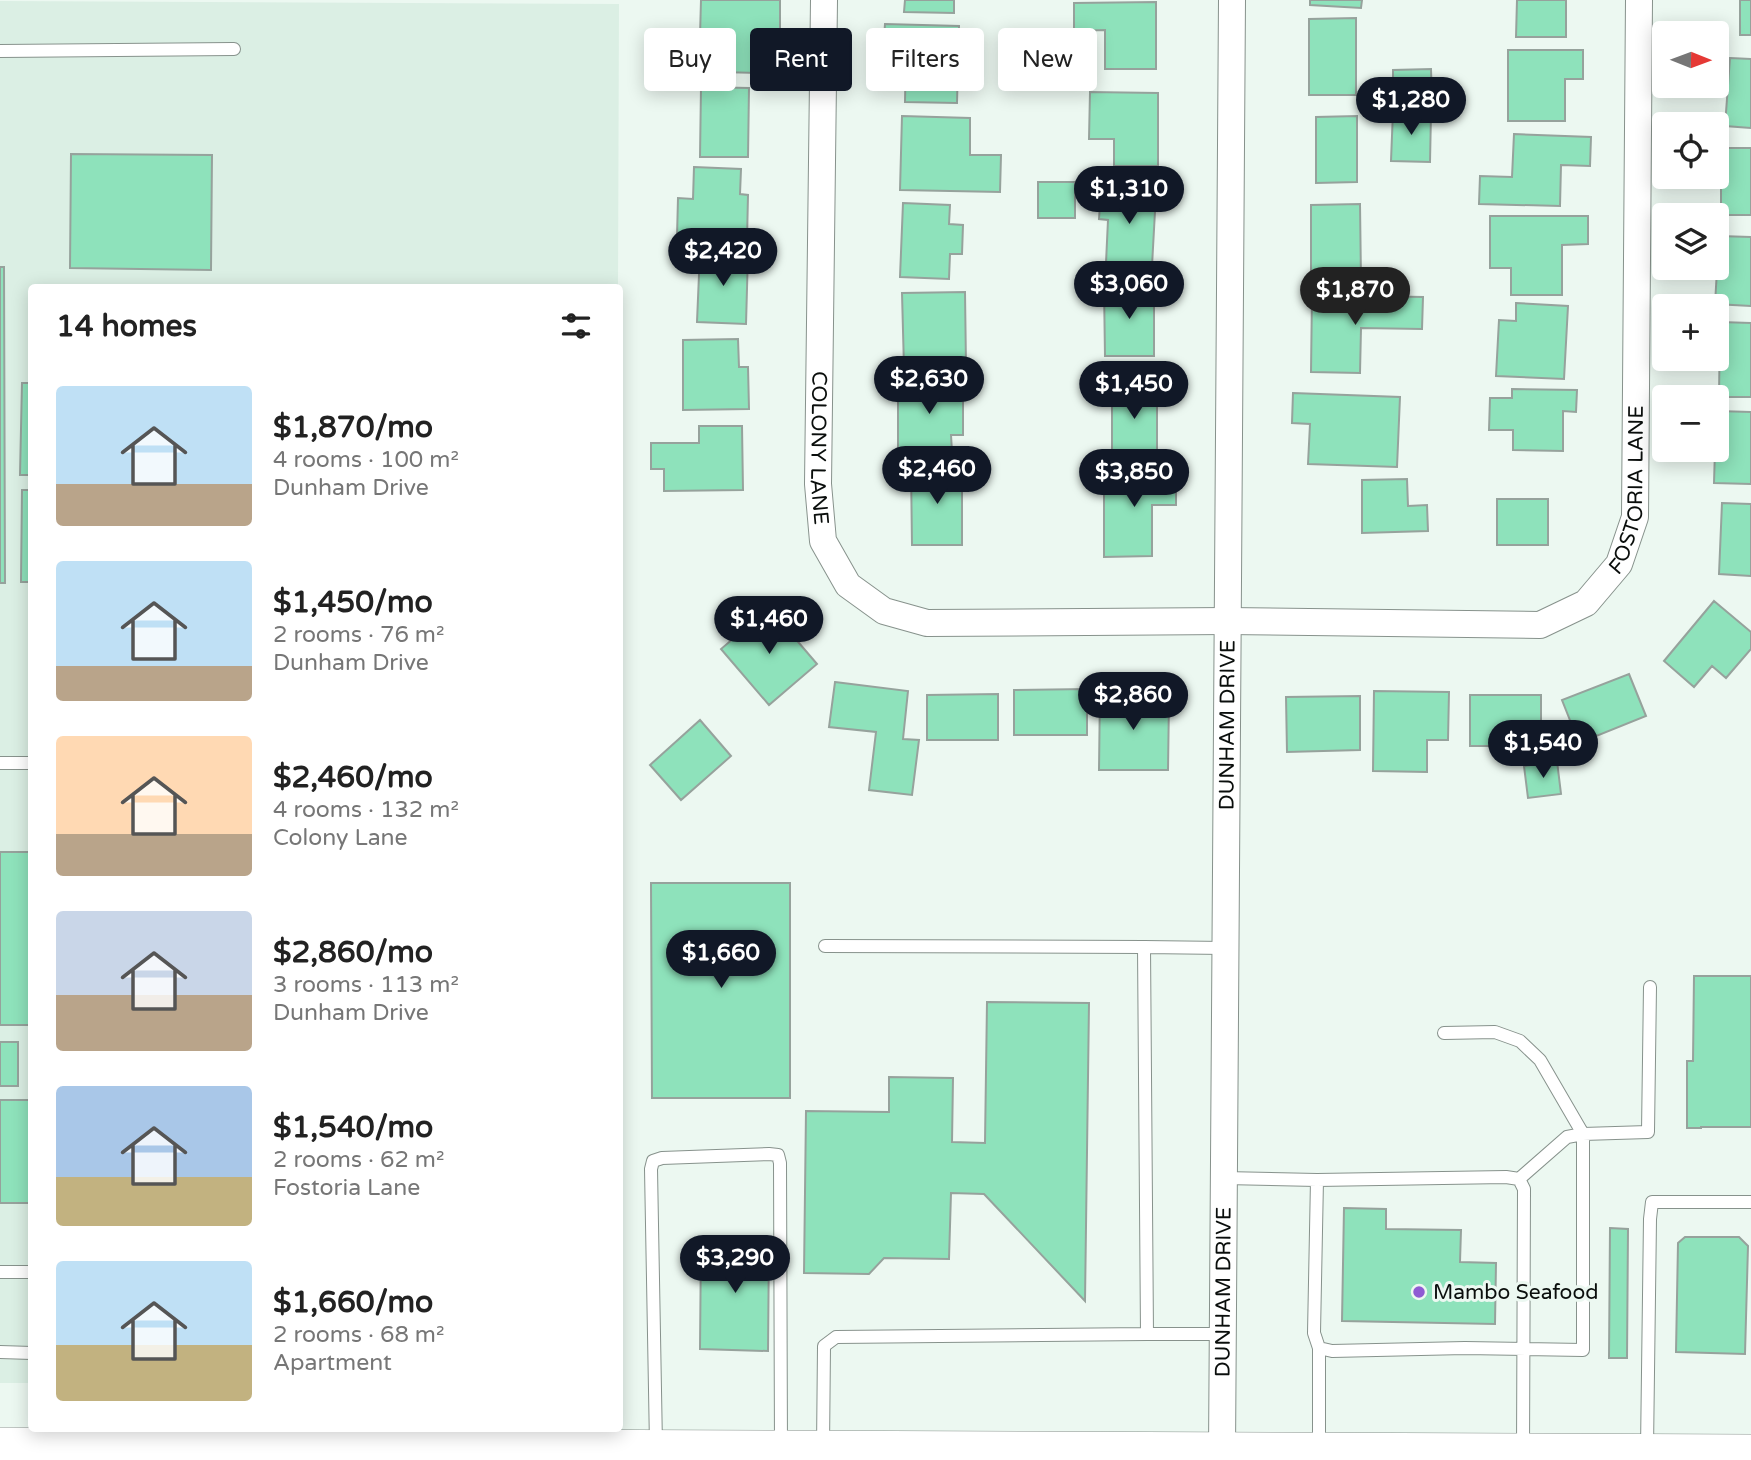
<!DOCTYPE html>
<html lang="en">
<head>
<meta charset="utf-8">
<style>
	:root { --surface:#fff; --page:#f2f2f2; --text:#222; --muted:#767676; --accent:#111827 }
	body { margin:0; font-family:"Varela Round",sans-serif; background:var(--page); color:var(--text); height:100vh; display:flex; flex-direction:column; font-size:26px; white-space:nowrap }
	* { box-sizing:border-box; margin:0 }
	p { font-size:23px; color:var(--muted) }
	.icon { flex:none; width:38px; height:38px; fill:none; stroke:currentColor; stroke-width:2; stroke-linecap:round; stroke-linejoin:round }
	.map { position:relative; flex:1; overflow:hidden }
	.drawer { position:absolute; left:28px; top:284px; width:595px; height:1148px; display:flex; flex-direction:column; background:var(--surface); border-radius:7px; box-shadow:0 4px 18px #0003 }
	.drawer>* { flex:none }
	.banner { position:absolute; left:644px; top:28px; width:665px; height:63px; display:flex; gap:14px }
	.needle { width:46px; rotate:91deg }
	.controls { position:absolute; left:1652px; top:21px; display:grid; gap:14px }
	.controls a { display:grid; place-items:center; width:77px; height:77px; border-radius:7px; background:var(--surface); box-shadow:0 4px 18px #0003; font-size:35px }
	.price { position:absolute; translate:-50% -60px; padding:0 16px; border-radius:24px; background:var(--accent); color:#fff; font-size:23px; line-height:46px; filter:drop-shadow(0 2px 4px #0008) }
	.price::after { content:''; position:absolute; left:50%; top:42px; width:21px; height:16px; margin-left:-10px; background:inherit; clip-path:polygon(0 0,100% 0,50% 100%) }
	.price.on { background:#222; color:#fff }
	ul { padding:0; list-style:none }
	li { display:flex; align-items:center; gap:21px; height:175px; padding:0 28px }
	li span { display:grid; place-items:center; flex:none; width:196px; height:140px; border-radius:7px; color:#555 }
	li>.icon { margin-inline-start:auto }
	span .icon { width:84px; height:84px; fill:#fffc; stroke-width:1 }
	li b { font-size:30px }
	h2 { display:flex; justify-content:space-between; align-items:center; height:84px; padding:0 28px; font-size:30px }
	.pill { padding:0 24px; border-radius:7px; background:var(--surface); box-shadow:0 4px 18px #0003; font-size:24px; line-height:63px }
	.pill.on { background:var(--accent); color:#fff }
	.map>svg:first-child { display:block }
	.built { fill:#dbefe4 }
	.building { fill:#8ee2bb; stroke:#96a29c; stroke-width:2 }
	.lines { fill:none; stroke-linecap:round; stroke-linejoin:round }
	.service-casing { stroke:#87928c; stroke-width:14 }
	.minor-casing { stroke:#87928c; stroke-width:28 }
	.secondary-casing { stroke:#87928c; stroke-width:38 }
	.service { stroke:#fff; stroke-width:12 }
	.minor { stroke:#fff; stroke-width:26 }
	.secondary { stroke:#fff; stroke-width:37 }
	.poi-dot { fill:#8f5bd3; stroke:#ecf8f1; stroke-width:2.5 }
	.labels { text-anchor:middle; stroke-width:6; stroke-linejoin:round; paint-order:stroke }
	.street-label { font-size:21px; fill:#0a0e0c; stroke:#ecf8f1 }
	.poi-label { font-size:21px; fill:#0a0e0c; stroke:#ecf8f1; text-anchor:start }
</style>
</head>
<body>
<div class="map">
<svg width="1751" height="1460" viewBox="0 0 1751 1460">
	<rect width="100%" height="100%" fill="#ecf8f1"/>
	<!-- built -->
	<path class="built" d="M0,1L619,4L618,287H32V1383H0Z"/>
	<!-- building -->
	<path class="building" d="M701,0H780V38L759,37V73L679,71L680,36H700Z
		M905,0H954V13L904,12Z
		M1310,0H1362L1361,8L1310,5Z
		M1517,0H1566V37H1516Z
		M1740,0H1751V35H1740Z
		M1156,2V69H1105V30L1074,31V3Z
		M1356,18V95H1309V19Z
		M885,24L959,26L957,103L905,102L906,53L883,52Z
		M1508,50H1583V79H1565V121H1508Z
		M1730,58L1751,59V128L1725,126Z
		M1431,69L1432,102L1393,103V70Z
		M701,87L749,88L748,157H700Z
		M1090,92L1158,93V166H1114V139H1089Z
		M1393,111L1431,113L1430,162L1391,161Z
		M902,116L970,118V155H1001L1000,192L900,190Z
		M1357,116V182L1316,183V117Z
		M1514,134L1591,137L1590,166L1561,165L1560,206L1479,204L1480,176L1512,177Z
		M1721,148H1751V215H1721Z
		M71,154L212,155L211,270L70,268Z
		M694,167L741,169L740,194L748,195L747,240L677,237L678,198L693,199Z
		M1038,182H1075V218H1038Z
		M1101,190L1156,193L1152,266L1106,263L1108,220L1099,219Z
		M903,203L950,205L949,224L963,225L962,254H950L949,279L900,277Z
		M1360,204L1361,281H1311V205Z
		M1490,216H1588V244L1562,245V295H1511V268H1490Z
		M1719,236L1751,237V306L1715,304Z
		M700,251L748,253L746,324L697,322Z
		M0,267H4L5,583H0Z
		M1104,287H1154V356H1105Z
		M965,292L966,367L904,368L902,293Z
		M1312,295L1423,297L1422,329L1361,328L1360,373L1311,372Z
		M1516,303L1568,306L1564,379L1496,376L1499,320L1516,321Z
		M1720,322L1751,323V397H1719Z
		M738,339L739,367H748L749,409L683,410V340Z
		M898,382H963V435H951L952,452H898Z
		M22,383H32V475H20Z
		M1112,385H1157V457H1112Z
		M1512,389L1577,390L1576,412L1563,411V451L1513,450V430H1489L1490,398H1512Z
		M1293,393L1400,397L1397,467L1308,464L1310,424L1292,423Z
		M1717,411L1751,412V484L1714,483L1715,450H1717Z
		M699,426H742L743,490L664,491V469H651V443H699Z
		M911,467H962V545H912Z
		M1104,470H1176V505H1152V556L1104,557Z
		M1407,479L1408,506L1427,505L1428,531L1362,533V480Z
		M22,490H32V582H21Z
		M1497,499H1548V545H1497Z
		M1722,503L1751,504V576L1719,574Z
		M1714,601L1751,632V649L1726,678L1712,666L1694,687L1664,661Z
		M769,608L817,664L769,705L721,649Z
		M1629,674L1646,716L1579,743L1562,700Z
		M835,682L908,691L903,739L919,740L912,795L869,790L876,732L829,727Z
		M1087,689V735H1014V690Z
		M1100,690H1142V699L1169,700L1168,770H1099Z
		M1374,691L1449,692L1448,740H1427V772L1373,771Z
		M998,694V740H927V695Z
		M1470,695H1541V746H1470Z
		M1360,696V750L1287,752L1286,697Z
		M700,720L731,756L681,800L650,765Z
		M1557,761L1561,794L1528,798L1524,766Z
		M0,852H32V1025H0Z
		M651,883H790V1098H652Z
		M1694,976H1751V1127H1701V1128H1687V1061H1693Z
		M987,1002L1089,1003L1085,1301L984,1194L951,1193L949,1259L884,1258L869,1274L804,1273L806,1111L889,1112V1077L953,1078L952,1142L985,1143Z
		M0,1042H18V1086H0Z
		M0,1100H32V1203H0Z
		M1344,1208L1386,1209V1229L1461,1230L1460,1262L1496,1263L1495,1324L1342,1321Z
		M1610,1228L1628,1229L1627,1358H1609Z
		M1685,1237H1739L1748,1246L1745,1354L1676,1352L1678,1243Z
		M701,1240L769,1241L768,1351L700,1349Z"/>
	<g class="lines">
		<defs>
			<path id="service" d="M0,51L234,49
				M0,763H32
				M825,946L1144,947
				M1444,1033L1495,1032L1520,1041L1540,1060L1583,1134L1567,1137L1519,1179
				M1224,1178L1317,1180L1506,1177L1519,1179
				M1519,1179L1524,1189L1523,1450
				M1317,1180L1314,1333L1319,1348L1332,1351L1465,1348L1583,1350V1134L1648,1132L1650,987
				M0,1272H32
				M1223,1334H1147L1144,947L1225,948
				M1319,1348V1449
				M0,1352L32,1353
				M656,1445L651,1169L653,1161L662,1158L769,1154L778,1155L780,1163L781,1448
				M823,1447L824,1346L836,1337L1147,1334
				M1647,1449L1650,1219L1652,1202H1751"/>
			<g id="minor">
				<path id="s1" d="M824,0L818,484L823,541L848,585L884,611L927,623L1227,621L1540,625L1586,603L1619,564L1635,517L1639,0"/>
				<path id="s2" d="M1222,1451L1232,0"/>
			</g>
			<path id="secondary" d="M0,1446L1751,1453"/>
		</defs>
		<!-- service casing -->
		<use href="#service" class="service-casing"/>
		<!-- minor casing -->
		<use href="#minor" class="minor-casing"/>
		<!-- secondary casing -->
		<use href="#secondary" class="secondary-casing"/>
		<!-- service -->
		<use href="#service" class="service"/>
		<!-- minor -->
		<use href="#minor" class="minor"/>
		<!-- secondary -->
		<use href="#secondary" class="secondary"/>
	</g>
	<!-- markers -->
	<circle class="poi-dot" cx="1419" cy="1292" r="7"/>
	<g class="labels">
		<!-- street labels -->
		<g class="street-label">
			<text dy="7" stroke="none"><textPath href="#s1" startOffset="448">COLONY LANE</textPath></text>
			<text dy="7" stroke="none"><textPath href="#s1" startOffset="1472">FOSTORIA LANE</textPath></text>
			<text dy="7" stroke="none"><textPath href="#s2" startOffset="726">DUNHAM DRIVE</textPath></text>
			<text dy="7" stroke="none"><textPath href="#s2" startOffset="159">DUNHAM DRIVE</textPath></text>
		</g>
		<!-- poi labels -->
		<g class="poi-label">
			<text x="1433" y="1299">Mambo Seafood</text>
		</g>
	</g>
</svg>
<div class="controls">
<a><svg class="needle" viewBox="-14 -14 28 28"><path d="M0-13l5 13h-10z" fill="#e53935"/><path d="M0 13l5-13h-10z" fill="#767676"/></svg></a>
<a><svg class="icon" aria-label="locate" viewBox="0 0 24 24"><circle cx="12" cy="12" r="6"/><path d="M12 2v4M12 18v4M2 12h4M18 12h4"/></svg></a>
<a><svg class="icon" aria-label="layers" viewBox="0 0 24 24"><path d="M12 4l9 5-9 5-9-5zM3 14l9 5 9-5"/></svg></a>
<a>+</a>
<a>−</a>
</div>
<b class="price" style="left:1411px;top:137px">$1,280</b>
<b class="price" style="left:1129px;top:226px">$1,310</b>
<b class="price" style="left:723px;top:288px">$2,420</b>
<b class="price" style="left:1129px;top:321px">$3,060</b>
<b class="price on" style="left:1355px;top:327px">$1,870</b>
<b class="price" style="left:929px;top:416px">$2,630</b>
<b class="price" style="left:1134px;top:421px">$1,450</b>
<b class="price" style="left:937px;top:506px">$2,460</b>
<b class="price" style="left:1134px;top:509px">$3,850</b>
<b class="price" style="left:769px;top:656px">$1,460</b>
<b class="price" style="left:1133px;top:732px">$2,860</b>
<b class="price" style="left:1543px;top:780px">$1,540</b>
<b class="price" style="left:721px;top:990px">$1,660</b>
<b class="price" style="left:735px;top:1295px">$3,290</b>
<div class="banner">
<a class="pill">Buy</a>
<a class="pill on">Rent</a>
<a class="pill">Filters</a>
<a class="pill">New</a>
</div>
<section class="drawer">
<h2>14 homes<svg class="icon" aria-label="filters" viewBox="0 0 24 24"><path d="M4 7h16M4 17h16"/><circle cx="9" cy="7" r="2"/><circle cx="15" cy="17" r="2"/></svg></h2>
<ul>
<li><span style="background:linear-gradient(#bfe0f5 70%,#b9a48a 0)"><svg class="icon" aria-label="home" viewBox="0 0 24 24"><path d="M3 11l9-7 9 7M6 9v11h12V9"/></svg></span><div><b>$1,870/mo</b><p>4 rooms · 100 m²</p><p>Dunham Drive</p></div></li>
<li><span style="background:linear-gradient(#bfe0f5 75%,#b9a48a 0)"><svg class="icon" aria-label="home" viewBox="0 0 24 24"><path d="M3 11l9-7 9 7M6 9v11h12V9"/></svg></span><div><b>$1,450/mo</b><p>2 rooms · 76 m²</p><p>Dunham Drive</p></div></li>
<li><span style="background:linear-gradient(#ffd9b3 70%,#b9a48a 0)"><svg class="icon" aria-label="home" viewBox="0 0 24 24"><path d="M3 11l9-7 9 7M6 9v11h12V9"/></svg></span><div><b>$2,460/mo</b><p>4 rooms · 132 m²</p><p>Colony Lane</p></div></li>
<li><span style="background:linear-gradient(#c9d6e8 60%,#b9a48a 0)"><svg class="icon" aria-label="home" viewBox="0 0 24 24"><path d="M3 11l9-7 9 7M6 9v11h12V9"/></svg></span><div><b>$2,860/mo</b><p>3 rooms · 113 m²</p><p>Dunham Drive</p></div></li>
<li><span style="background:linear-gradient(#a9c7e8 65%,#c2b280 0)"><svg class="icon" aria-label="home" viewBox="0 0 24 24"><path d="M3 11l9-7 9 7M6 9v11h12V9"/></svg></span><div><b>$1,540/mo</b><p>2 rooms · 62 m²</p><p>Fostoria Lane</p></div></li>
<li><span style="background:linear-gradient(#bfe0f5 60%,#c2b280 0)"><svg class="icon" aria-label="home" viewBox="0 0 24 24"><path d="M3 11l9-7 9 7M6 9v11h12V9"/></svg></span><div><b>$1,660/mo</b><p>2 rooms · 68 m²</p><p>Apartment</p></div></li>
</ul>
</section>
</div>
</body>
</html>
